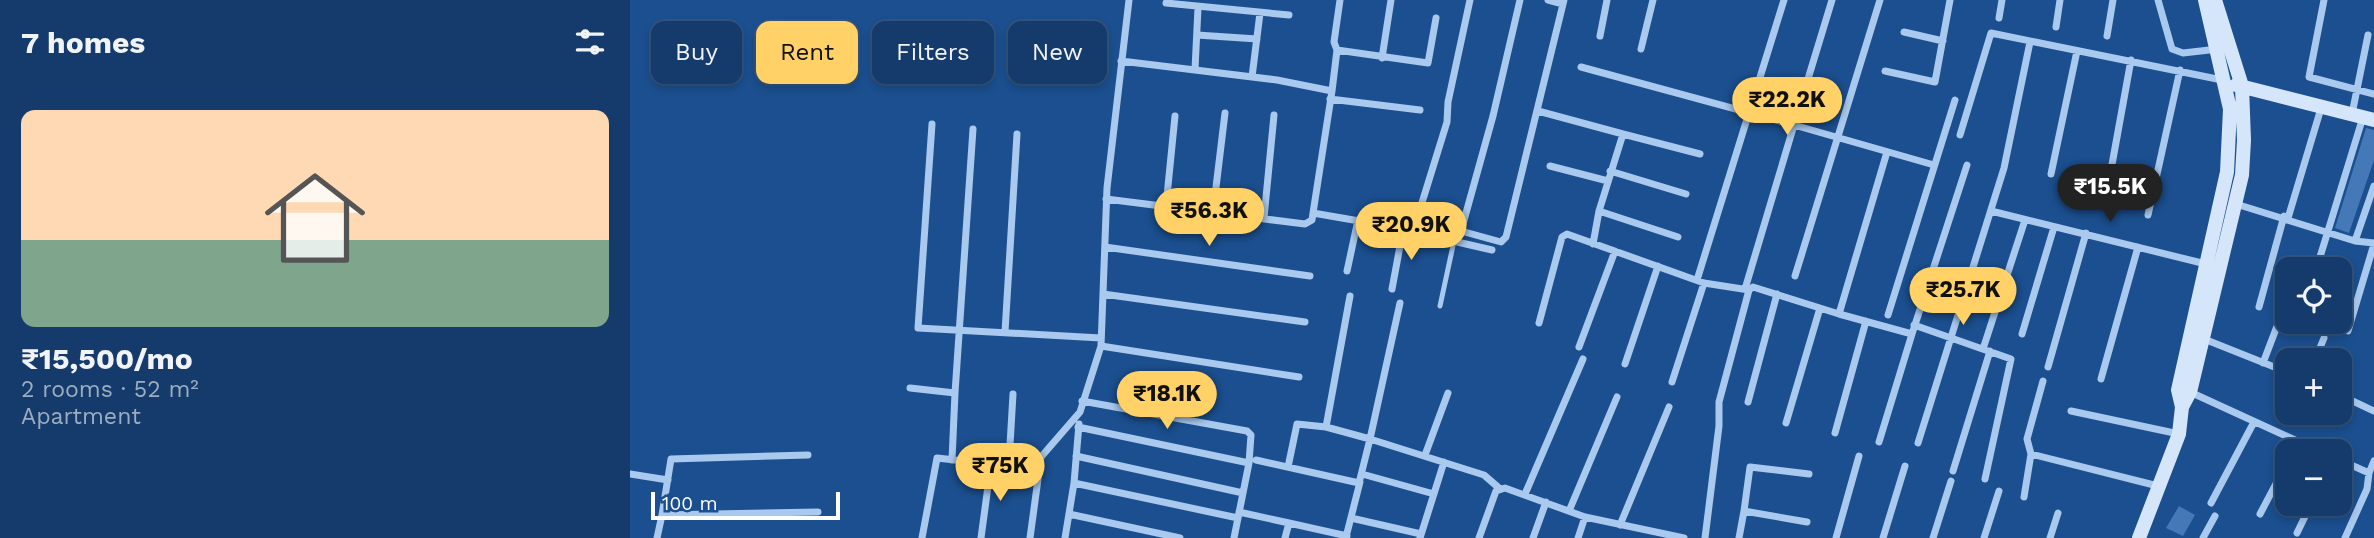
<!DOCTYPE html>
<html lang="en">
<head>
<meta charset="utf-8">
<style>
	:root { --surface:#143b6b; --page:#1d4271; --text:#f1f3f6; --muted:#9dadc1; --line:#33557e; --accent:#ffd166 }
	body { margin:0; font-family:"Work Sans",sans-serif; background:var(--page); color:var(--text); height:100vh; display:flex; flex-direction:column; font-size:26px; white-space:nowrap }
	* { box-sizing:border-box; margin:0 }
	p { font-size:23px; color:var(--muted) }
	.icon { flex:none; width:38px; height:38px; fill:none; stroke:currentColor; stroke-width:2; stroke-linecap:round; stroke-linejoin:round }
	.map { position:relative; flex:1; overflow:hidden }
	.details { display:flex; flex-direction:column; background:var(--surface); width:630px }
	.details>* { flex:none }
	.banner { position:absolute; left:21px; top:21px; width:665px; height:63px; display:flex; gap:14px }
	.buttons { position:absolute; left:1645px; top:257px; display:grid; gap:14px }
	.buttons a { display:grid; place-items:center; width:77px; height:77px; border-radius:14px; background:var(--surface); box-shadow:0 4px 10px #0003,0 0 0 2px var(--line); font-size:35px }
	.scale { position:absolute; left:21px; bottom:18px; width:189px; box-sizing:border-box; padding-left:7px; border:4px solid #fff; border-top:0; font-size:19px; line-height:24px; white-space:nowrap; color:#fff; -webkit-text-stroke:5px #1b4f8f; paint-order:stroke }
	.price { position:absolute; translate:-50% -60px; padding:0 16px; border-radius:24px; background:var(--accent); color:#111; font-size:23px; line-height:46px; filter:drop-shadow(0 2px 4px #0008) }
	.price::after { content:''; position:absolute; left:50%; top:42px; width:21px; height:16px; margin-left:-10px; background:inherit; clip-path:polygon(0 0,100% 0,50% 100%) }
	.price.selected { background:#222; color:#fff }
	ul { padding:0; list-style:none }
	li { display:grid; align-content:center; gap:14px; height:371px; padding:0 21px }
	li+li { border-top:2px solid var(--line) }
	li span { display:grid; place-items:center; height:217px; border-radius:14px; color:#555 }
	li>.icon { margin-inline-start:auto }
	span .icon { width:126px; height:126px; fill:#fffc; stroke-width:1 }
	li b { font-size:30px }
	h2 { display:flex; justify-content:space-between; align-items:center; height:84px; padding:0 21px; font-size:30px }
	.tag { padding:0 24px; border-radius:14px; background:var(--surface); box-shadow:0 4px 10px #0003,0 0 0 2px var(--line); font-size:24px; line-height:63px }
	.tag.selected { background:var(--accent); color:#111 }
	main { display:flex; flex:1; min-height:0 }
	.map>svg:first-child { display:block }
	.building { fill:#4478b7 }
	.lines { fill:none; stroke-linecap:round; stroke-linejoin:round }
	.lane { stroke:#a9c9ee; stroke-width:5 }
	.street { stroke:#a9c9ee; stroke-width:7 }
	.secondary { stroke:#d6e6fa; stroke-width:14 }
</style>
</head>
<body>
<main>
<section class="details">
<h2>7 homes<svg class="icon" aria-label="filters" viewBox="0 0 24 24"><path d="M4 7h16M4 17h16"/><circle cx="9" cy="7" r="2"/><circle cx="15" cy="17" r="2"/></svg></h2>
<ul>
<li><span style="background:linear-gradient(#ffd9b3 60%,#7fa58c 0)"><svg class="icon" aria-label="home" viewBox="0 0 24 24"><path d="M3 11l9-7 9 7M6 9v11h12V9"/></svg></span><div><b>₹15,500/mo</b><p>2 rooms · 52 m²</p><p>Apartment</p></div></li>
</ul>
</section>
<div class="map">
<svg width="1744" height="538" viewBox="0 0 1744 538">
	<rect width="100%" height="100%" fill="#1b4f8f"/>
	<!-- building -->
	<path class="building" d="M1736,128L1744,130V160L1719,233L1705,228Z
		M1549,506L1565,515L1553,536L1536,528Z"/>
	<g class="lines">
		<!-- lane -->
		<path class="lane" d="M810,306L824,241"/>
		<!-- street -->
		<path class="street" d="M890,0L863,116L831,231L871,242L876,237L934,0
			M918,0L933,4
			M1202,0L1164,125L1304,165
			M1528,0L1542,49L1553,53L1588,49
			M1694,0L1679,77L1744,94
			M536,3L659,15
			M1369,18L1372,0
			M1426,27L1430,0
			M1274,32L1313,41
			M567,35L627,39
			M970,36L977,0
			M1477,36L1483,0
			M1011,49L1023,0
			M707,50L704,42L710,0
			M752,58L761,0
			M491,61L647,80L702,91L683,213
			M951,67L1164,125L1115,289
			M565,69L568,8
			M1255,71L1305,82L1320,0
			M622,77L630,13
			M702,91L707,50L798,63L806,18
			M700,99L790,110
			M908,111L993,134
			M1722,114L1738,35
			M302,124L288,328L471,338
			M1330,135L1361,33L1592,80
			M920,166L978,181
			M980,171L1056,194
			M1421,174L1447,51
			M1479,181L1501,60
			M476,199L675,224L682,220L683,213L758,226L862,250
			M1606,204L1725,241L1744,243
			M536,206L545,116
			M969,211L1048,237
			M1361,211L1576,264
			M583,212L595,113
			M1518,215L1550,70
			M634,218L644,115
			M1658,218L1692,105
			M831,234L791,228L786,222L817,122L818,102L840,0
			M1725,241L1744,186
			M963,244L969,211L993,134L1070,154
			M475,247L680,276
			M1686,270L1733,117
			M717,271L728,220
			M1165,276L1250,0
			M1067,280L1154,0
			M762,289L773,230
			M1119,290L1123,287L1209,314L1257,152
			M473,294L675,322
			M1629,307L1654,216
			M1209,314L1282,334L1337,165
			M1258,315L1325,100
			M909,323L932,237L937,234L1074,283L1119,290L1089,402V426L1075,538
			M1284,325L1381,359L1355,479
			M1718,331L1744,244
			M375,332L387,134
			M1392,334L1424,227
			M1574,339L1657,372
			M471,346L669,377
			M949,347L985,251
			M1353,349L1395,220
			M1685,360L1694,338
			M1633,363L1649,321
			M995,364L1028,266
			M1418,367L1456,233
			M1471,379L1508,247
			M1042,382L1074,283
			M280,388L325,393L322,460
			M1560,392L1691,452
			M325,393L343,129
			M1710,395L1744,411
			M452,401L617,431L621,435L619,463L604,538
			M1118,402L1147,294
			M1441,411L1549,434
			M1156,423L1190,308
			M448,427L619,463
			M696,427L720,296
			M1205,433L1236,321
			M1249,442L1282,334
			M1288,443L1374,168L1400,42
			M1401,454L1397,439L1413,381
			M795,455L818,393
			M446,456L613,493
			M626,460L729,483L740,439L854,475L869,488
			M1710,460L1739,473L1744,461
			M379,462L383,394
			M658,467L667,424L696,427L740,439L770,303
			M1323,471L1360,351
			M0,474L38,480
			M732,474L804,494
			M444,483L608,518
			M895,494L953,359
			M1394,497L1401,454L1528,486
			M1581,503L1624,422
			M939,511L987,397
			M1114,511L1120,467L1179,474
			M609,512L659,523L655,538
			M439,514L550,538
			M1630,514L1657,463
			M32,515L41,459L178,455
			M721,518L791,534
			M659,523L717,536
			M990,525L1039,407
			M1667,533L1681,504
			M716,537L730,482
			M27,538L32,515L188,512
			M292,538L307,458L361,464L411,457L450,412L471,346L477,188L499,0
			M351,538L361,464
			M400,538L411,457
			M435,538L444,483L449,424
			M790,538L814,462
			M849,538L866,491L875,488L955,517L1054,538
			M903,538L916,502
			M948,538L955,517
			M1109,538L1114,511L1177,522
			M1206,538L1229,456
			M1253,538L1275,466
			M1303,538L1321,481
			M1354,538L1369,491
			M1420,538L1428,513
			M1573,538L1585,516
			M1715,538L1737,489L1739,473"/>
		<!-- secondary -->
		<path class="secondary" d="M1606,85L1744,120
			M1552,407L1548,390L1597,172L1600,109L1575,0
			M1509,538L1549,434L1552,407L1560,392L1612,175L1614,140L1612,86L1585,0"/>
	</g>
</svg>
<div class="buttons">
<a><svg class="icon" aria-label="locate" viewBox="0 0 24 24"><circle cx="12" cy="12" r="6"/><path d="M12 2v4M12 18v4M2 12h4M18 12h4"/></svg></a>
<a>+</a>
<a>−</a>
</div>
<div class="scale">100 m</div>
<b class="price" style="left:1157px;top:137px">₹22.2K</b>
<b class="price selected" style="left:1480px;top:224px">₹15.5K</b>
<b class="price" style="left:579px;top:248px">₹56.3K</b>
<b class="price" style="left:781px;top:262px">₹20.9K</b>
<b class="price" style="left:1333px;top:327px">₹25.7K</b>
<b class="price" style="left:537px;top:431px">₹18.1K</b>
<b class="price" style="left:370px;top:503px">₹75K</b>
<div class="banner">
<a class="tag">Buy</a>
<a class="tag selected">Rent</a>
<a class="tag">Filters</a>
<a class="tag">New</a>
</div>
</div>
</main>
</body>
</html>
